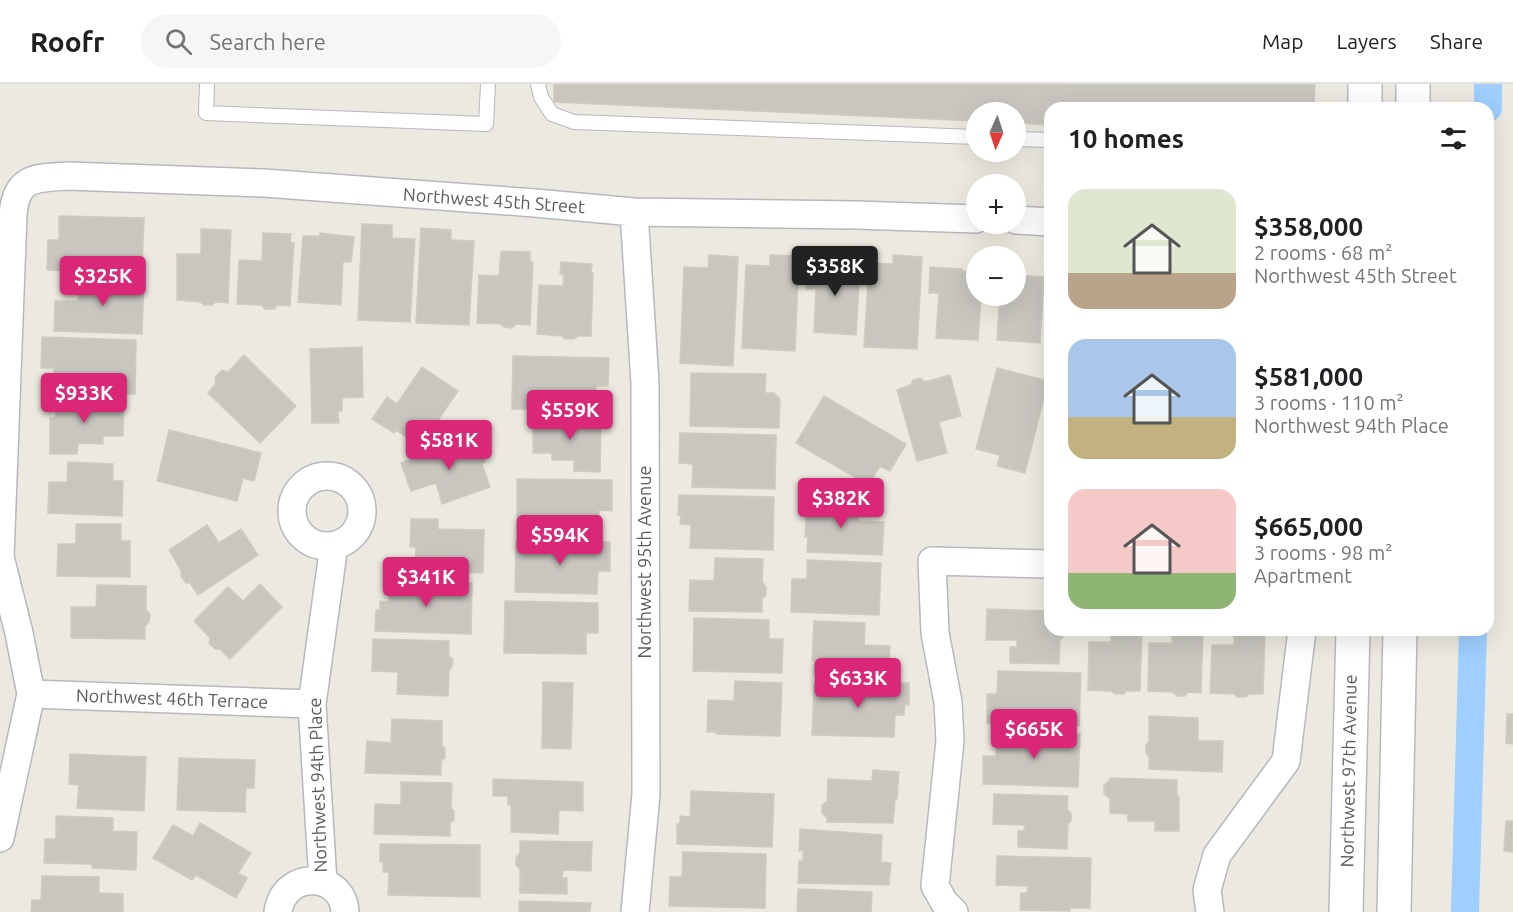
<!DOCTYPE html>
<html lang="en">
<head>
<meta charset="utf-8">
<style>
	:root { --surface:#fff; --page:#f6f6f6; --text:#202124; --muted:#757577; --line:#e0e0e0; --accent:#db2777 }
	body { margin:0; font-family:Ubuntu,sans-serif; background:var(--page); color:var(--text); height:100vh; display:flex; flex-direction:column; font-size:22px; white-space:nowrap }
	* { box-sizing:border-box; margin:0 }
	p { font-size:20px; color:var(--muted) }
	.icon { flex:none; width:33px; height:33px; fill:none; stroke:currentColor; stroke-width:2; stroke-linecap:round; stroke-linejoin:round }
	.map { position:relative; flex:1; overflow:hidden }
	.panel { position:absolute; left:1044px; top:18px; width:450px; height:534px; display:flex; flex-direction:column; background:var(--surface); border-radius:18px; box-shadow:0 6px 24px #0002 }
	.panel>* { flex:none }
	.needle { width:39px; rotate:183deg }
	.fabs { position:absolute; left:966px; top:18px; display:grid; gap:12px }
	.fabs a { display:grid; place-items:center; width:60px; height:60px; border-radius:50%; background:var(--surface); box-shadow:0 6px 24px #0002; font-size:30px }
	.price { position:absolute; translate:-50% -51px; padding:0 14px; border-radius:6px; background:var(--accent); color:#fff; font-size:20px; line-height:39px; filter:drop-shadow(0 2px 3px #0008) }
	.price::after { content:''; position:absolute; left:50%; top:36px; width:18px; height:14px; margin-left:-9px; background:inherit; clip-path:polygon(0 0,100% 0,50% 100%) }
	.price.on { background:#222; color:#fff }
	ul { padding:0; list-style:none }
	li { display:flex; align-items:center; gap:18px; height:150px; padding:0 24px }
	li span { display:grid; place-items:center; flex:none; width:168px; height:120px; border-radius:18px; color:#555 }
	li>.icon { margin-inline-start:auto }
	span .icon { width:72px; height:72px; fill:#fffc; stroke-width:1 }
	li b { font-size:26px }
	h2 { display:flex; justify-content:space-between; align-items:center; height:72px; padding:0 24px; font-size:26px }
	header { display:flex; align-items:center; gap:36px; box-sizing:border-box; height:84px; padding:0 30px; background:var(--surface); border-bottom:2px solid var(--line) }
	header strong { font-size:28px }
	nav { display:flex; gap:33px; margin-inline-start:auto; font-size:21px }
	.search { width:420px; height:54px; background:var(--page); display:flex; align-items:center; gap:15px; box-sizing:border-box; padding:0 21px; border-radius:33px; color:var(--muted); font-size:22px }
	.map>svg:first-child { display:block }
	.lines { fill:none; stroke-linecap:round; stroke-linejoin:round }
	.canal { stroke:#9ecffe; stroke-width:28 }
	.building { fill:#c8c6bf; stroke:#d0cbbe; stroke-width:1.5 }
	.lane-casing { stroke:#b6b8bd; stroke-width:16 }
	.street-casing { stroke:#b6b8bd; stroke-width:30 }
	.secondary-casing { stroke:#b6b9bf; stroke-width:36 }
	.lane { stroke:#fff; stroke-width:14 }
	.street { stroke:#fff; stroke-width:27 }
	.secondary { stroke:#fff; stroke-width:33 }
	.labels { text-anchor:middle; stroke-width:5; stroke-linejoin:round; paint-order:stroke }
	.street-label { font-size:18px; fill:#595c61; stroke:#fff }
</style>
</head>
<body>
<header>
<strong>Roofr</strong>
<div class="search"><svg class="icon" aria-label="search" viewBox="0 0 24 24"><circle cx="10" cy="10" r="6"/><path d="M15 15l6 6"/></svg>Search here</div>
<nav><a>Map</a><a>Layers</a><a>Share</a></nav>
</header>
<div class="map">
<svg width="1513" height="828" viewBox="0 0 1513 828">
	<rect width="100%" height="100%" fill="#eceae0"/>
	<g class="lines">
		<!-- canal -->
		<path class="canal" d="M1488,24V0
			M1465,828L1473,546"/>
	</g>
	<!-- building -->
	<path class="building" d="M554,0H1315L1314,24H1050V41L1016,39V28H976V37L554,18Z
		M59,132L144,134L142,188L47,186L48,156H59Z
		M362,140L392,141V154L415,155L410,238L358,236Z
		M421,144L451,146V156L474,157L469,241L416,239Z
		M201,145L231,146L228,219L216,218L212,221H204L200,218L177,216V170H201Z
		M263,149L291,150L290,158L294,159L290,222L277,221L274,225H265L262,221L237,220L239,176L262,177Z
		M320,149L354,153L351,178H343L341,221L298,218L303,152H320Z
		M501,167L530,168V178H533L530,241L516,240L512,244L504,243L501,240L477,239L479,191L499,192Z
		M709,171L738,173L733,282L680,279L684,183L708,184Z
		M770,171L799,172L795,267L742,264L746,181L770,182Z
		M893,171L922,173L917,265L864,263L869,179L893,180Z
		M561,178L592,180L591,188L593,189L591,252H578L574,255H565L562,252L537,250L539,201L563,202L564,191L560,190Z
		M808,178L835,179V183L860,184L856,251L814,248L816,205H806Z
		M930,183L962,185V187L976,188V212H981L978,256L936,254L939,209H929Z
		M1016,187V191L1044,193L1040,259L997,256L1000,212H994H1016Z
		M79,193L144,195L142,250L54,247L55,217H78Z
		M42,253L136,256L135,310L53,308L54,284H41Z
		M362,263L363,313L342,314V327H338L339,339H312L310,265Z
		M244,271L296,322L260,359L208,309L216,299L215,293L222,286L228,288Z
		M513,272L609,274L608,302H596L595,327L512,325Z
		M422,283L458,307L420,363L396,346L394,349L372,335L387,313L397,320Z
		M997,284L1048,297L1025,389L997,382L1000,371L976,365Z
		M691,289L766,290L765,309H774L780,315L779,344L690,342Z
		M950,291L961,332L939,338L947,369L917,377L897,306L911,301L913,296L920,294L925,298Z
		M824,312L906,360L890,387L880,382L868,401L796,359Z
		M56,317L124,318L123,352H103V360L78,359L77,370H50V334L56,333Z
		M533,334L601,335L600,388L574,387V376H552V369H533Z
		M169,346L261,369L254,397L243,394L237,417L157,397Z
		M680,349L776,351L775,405L692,403L693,380L679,379Z
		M1049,349H1050V437H1047Z
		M472,354L477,366L482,369L485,378L482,380L490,403L442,420L436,399L411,407L401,379Z
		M68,378L113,380V397H123L122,432L48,429L49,398H67Z
		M517,395L612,396V427L599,426V450L517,448Z
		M679,411L774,413L773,466L690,464L691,441L680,440L681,431H678Z
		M807,414L859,416L858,437L884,438L882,471L807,468L808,453H805Z
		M411,435H438V445L484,446L483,489L415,487L416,463H410Z
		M76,440H121V457H130V493L57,492L58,460H76Z
		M207,441L219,459L241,445L258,471L198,511L190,499H186L181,492V486L169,466Z
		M516,456L610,458V487H598L597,510L515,508Z
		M715,474L763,475L762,498L766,503V511L762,515V528L689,527L690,496L714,497Z
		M807,476L881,479L879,531L791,528L792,495H807Z
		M389,495H410V498L472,499L471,550L375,547L376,526H380V517L389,518Z
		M260,500L282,523L230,575L220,565H215L209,559L210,554L194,537L228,503L243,517Z
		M97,501L146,502V526L150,530L149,538L145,542V555L71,554V523H96Z
		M505,517L598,519V549H586V570L504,569Z
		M987,525L1050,527V546H1063V553L1060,556L1059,580L1010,579V563H1017V556H986Z
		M694,534L769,536V555H783L782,589L693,587Z
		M814,537L865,539L864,561L890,562L888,594L814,590V577L812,576Z
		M1111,546H1142L1140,607H1126L1124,610H1115L1111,607L1088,606L1089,558H1111Z
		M1172,546H1203L1201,609L1188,608L1185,612H1178L1172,608L1148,607L1149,559H1172Z
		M1234,546H1265L1263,610H1249L1246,613H1237L1234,610L1210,609L1212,561H1234Z
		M373,555L449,557V572L453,575L452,583L449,586L448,612L397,610L398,588L372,587Z
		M998,587L1081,589L1079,642L987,639V610H997Z
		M735,597L782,599L780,652L716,650L717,648H707L708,616L734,617Z
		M543,598L573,599L571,665L542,664Z
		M878,599H909V621L905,620L904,631H895L894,653L812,651L814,600L877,601Z
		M1507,630H1513V660L1506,659Z
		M1149,632L1198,634V657H1223L1222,688L1149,685V673L1146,669V661L1149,657Z
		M392,635L442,637V661L445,665V674L441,677V691L365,689L367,657L391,659Z
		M997,648L1080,650L1078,703L983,700V672H996Z
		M70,670L146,673L144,727L77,724L79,701L69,700Z
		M179,674L255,676L254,704H246L245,728L177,726Z
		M873,686L899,688L897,715H895L893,739L827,738V734L822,729V721L827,717L828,695L872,697Z
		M1110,694L1177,696V712H1179V747H1155V737H1128V730L1110,729V715L1104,710V701L1110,696Z
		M493,695L583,698V727L559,726L558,750L511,748V721H508V712H493Z
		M401,698L452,699L451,724L454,727V736L450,739V752L374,750L375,720L401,721Z
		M691,707L774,710L772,763L677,760V740H680V732L690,733Z
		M994,710L1068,712L1067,725L1071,729V737L1068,740L1067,765L1018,763V747H1024L1025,741L993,740Z
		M56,732L113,734V747L137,748L136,786L92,784V780L44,779L45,755H56Z
		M1506,737H1513V768L1504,767Z
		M200,739L251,769L238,789L247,794L236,814L196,791L192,796L153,774L173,741L193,752Z
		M800,745L882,751L881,778L891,779L889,801L798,799L799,777H803V766L799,767Z
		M520,757L592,758L591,787L563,786L562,794H567V810L520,809V785L516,781V774L520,769Z
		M380,760L480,761V813L388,811L389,788H383V778H380Z
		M683,768L766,770L765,824L669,822L670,793H682Z
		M997,772L1091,774L1090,824H1070V827L1020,826L1021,809H1027L1028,802L996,801Z
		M42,792L99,793V809L123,810V828H31L32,816H41Z
		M798,805L872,808L871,828H797Z
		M519,817L591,819L590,828H519Z"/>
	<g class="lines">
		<defs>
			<path id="lane" d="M207,0L206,29L486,40L488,0
				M538,0L541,13L552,30L574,38L976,53
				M1016,55L1050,56"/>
			<path id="street" d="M634,128L645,299L646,710L635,828
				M1016,136L1050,138
				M292 427a35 35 0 1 1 70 0a35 35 0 1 1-70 0Z
				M31,610L312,620
				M0,754L31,610L19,549L0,473L13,131C16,92 36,94 68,92L264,99L535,119L634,128L856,131L976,135
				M323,798L312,620L334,461
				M278,828C284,785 343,788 345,828
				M954,828L944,818L935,802L950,657L948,618L935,549L932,477L1050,480
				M1210,828L1207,806L1217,771L1286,677L1302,546"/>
			<path id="secondary" d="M1365,24V0
				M1413,24V0
				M1346,828L1353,546
				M1394,828L1400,546"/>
		</defs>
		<!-- lane casing -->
		<use href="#lane" class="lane-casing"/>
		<!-- street casing -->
		<use href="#street" class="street-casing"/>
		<!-- secondary casing -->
		<use href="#secondary" class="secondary-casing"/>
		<!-- lane -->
		<use href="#lane" class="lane"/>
		<!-- street -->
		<use href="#street" class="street"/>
		<!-- secondary -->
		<use href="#secondary" class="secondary"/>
	</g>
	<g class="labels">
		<!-- street labels -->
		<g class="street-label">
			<text transform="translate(494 117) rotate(4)" y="6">Northwest 45th Street</text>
			<text transform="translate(645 478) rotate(-90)" y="6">Northwest 95th Avenue</text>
			<text transform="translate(172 615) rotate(2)" y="6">Northwest 46th Terrace</text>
			<text transform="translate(1349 687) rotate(-89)" y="6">Northwest 97th Avenue</text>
			<text transform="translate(318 701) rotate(-92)" y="6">Northwest 94th Place</text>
		</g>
	</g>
</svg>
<div class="fabs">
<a><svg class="needle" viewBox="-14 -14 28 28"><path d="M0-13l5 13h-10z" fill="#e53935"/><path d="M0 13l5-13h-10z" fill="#757577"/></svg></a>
<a>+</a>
<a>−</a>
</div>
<b class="price on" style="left:835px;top:213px">$358K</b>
<b class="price" style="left:103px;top:223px">$325K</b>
<b class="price" style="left:84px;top:340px">$933K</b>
<b class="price" style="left:570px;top:357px">$559K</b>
<b class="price" style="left:449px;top:387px">$581K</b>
<b class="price" style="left:841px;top:445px">$382K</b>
<b class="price" style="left:560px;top:482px">$594K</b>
<b class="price" style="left:426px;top:524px">$341K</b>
<b class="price" style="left:858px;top:625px">$633K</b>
<b class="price" style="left:1034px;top:676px">$665K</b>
<section class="panel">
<h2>10 homes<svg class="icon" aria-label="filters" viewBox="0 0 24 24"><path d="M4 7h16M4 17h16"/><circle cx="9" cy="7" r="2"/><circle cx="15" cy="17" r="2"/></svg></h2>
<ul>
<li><span style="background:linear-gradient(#dfe7d0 70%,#b9a48a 0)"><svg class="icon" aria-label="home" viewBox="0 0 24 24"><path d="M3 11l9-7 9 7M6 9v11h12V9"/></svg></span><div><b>$358,000</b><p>2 rooms · 68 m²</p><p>Northwest 45th Street</p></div></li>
<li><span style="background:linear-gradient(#a9c7e8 65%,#c2b280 0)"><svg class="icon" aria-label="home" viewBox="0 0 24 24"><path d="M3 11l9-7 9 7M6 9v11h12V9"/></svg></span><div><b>$581,000</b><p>3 rooms · 110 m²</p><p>Northwest 94th Place</p></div></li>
<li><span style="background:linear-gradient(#f6c9c9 70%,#8fb573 0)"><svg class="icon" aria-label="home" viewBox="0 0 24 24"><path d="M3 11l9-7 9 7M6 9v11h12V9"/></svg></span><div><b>$665,000</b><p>3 rooms · 98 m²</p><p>Apartment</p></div></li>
</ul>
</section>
</div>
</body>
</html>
